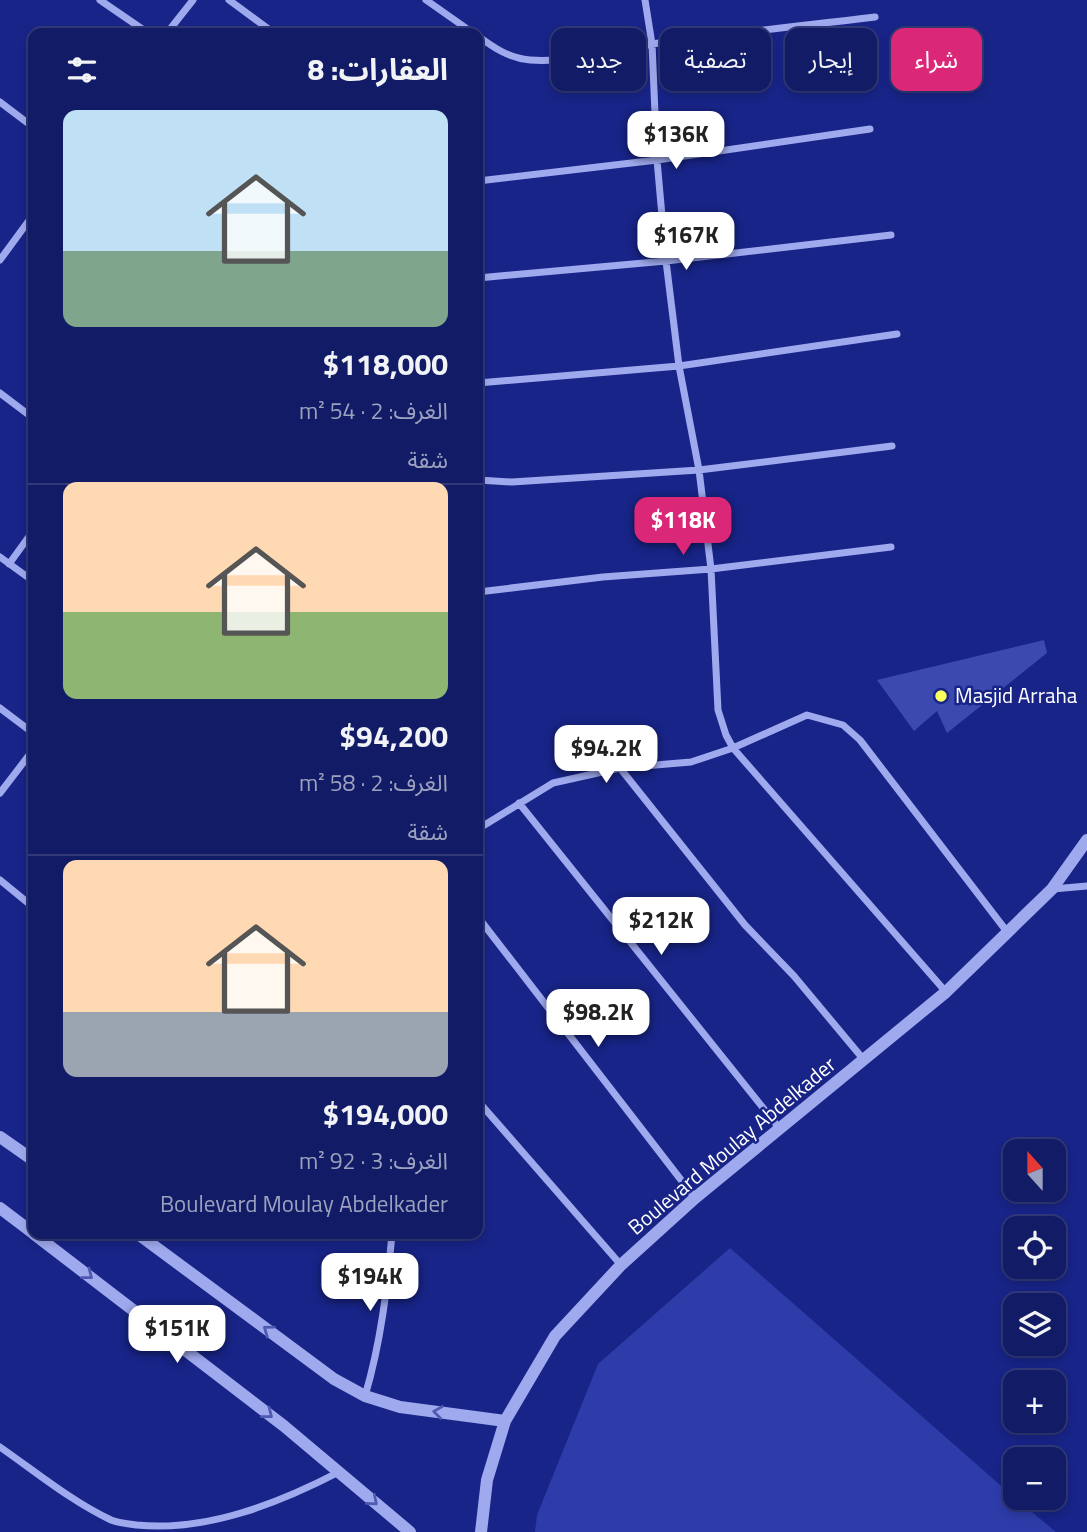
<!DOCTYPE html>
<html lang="ar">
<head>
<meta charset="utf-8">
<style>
	:root { --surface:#121b65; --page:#1b246b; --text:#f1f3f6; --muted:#9ca1bf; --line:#313979; --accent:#db2777 }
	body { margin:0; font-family:"Titillium Web","Noto Sans Arabic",sans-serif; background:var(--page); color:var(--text); direction:rtl; height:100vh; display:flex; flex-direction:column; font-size:26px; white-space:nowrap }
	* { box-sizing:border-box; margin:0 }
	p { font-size:23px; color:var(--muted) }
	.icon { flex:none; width:38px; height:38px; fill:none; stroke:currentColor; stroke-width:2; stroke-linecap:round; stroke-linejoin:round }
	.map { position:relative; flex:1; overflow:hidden; direction:ltr }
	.panel { position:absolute; left:28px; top:28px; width:455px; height:1211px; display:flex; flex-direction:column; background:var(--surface); border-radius:14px; box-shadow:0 4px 10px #0003,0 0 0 2px var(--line); direction:rtl }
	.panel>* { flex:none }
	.banner { position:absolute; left:504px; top:28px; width:478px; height:63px; direction:rtl; display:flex; gap:14px }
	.needle { width:46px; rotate:339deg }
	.tools { position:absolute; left:1003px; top:1139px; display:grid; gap:14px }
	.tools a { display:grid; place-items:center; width:63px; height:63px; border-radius:14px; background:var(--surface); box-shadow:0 4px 10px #0003,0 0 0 2px var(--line); font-size:35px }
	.price { position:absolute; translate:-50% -60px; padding:0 16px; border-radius:14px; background:#fff; color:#222; font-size:23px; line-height:46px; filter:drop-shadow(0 2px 4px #0008) }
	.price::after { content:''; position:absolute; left:50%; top:42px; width:21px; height:16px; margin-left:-10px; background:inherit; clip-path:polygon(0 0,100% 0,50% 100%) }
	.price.active { background:var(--accent); color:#fff }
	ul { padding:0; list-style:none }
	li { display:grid; align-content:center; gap:14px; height:371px; padding:0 35px }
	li+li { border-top:2px solid var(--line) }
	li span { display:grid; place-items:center; height:217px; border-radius:14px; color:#555 }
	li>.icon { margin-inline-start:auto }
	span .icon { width:126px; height:126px; fill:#fffc; stroke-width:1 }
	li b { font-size:30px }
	h2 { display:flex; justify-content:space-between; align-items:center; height:84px; padding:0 35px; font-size:30px }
	.chip { padding:0 24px; border-radius:14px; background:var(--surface); box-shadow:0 4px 10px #0003,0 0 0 2px var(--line); font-size:24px; line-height:63px }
	.chip.active { background:var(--accent); color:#fff }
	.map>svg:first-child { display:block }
	.green { fill:#2d3ca8 }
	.building { fill:#3c4aaf }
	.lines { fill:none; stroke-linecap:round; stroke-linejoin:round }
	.minor { stroke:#9fa9ed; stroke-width:7 }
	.tertiary { stroke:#9fa9ed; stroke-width:12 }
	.oneway { stroke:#4e59b0 }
	.poi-dot { fill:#f9ff5b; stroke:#182487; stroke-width:2.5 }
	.labels { text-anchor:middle; stroke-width:5; stroke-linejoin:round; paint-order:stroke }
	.poi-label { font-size:21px; fill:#fff; stroke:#182487; text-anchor:start }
	.street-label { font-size:21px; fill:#fff; stroke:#182487 }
</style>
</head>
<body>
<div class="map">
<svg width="1087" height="1532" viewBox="0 0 1087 1532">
	<rect width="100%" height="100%" fill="#182487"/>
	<!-- green -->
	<path class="green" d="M730,1248L1015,1498L1056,1532H535L537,1515L598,1364Z"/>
	<!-- building -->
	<path class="building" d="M1044,640L1047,653L947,733L937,711L914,731L877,680Z"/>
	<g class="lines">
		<!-- minor -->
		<path class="minor" d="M100,0L148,33
			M229,0L274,33
			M426,0L473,33
			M645,0L652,44L657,160L666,261L679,366L699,470L711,569L718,710L726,735L733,748L946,992
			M167,33L193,0
			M478,36C494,48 509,58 530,60C570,63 613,50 652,44C726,34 800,26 875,17
			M0,102L33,127
			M478,181L657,160L870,129
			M0,260L33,215
			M478,278L666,261L891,235
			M478,383L679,366L897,334
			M0,393L33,418
			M478,480L512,482L699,470L892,446
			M0,557L33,581
			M9,564L33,531
			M478,592L603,577L711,569L891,547
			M0,708L33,733
			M620,768L745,925L794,976L864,1060
			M0,793L33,750
			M519,803L780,1129
			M478,829L553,783L620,768L691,762L733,748L807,715L843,725L860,740L1008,933
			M0,880L33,907
			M1053,889L1087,886
			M478,917L695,1198
			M478,1101L621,1265
			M365,1396C381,1342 387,1289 392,1234
			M0,1447C36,1472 71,1501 111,1520C119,1523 129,1524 137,1525C207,1532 279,1503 339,1472"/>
		<!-- tertiary -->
		<path class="tertiary" d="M0,1137L33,1160
			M0,1208L33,1233
			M34,1234L284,1426L410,1532
			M138,1234L334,1379L365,1396L400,1407L505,1421
			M481,1532L487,1480L505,1421L555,1336L621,1265L695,1198L946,992L1052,889L1087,840"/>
	</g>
	<!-- one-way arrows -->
	<defs><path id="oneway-chevron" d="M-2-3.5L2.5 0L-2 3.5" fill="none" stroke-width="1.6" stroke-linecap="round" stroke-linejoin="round" transform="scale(1.75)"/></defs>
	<g class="oneway">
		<use href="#oneway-chevron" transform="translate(88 1275) rotate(38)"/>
		<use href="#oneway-chevron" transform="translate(268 1330) rotate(-144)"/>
		<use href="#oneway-chevron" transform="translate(438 1412) rotate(-172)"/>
		<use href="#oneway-chevron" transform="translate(268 1414) rotate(38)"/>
		<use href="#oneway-chevron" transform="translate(373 1501) rotate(40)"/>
	</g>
	<!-- markers -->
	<circle class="poi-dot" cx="941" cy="696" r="7"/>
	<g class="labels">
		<!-- poi labels -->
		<g class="poi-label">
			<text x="955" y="703">Masjid Arraha</text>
		</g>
		<!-- street labels -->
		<g class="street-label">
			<text transform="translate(732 1146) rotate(-40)" y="7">Boulevard Moulay Abdelkader</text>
		</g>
	</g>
</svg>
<div class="tools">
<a><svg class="needle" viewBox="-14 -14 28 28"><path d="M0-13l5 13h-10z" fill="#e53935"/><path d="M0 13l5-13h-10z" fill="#9ca1bf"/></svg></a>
<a><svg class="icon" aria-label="locate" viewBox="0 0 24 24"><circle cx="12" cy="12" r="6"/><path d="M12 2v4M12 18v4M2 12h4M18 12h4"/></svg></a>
<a><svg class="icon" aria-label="layers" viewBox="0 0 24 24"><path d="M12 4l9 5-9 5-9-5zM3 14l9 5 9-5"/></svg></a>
<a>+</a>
<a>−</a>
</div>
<b class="price" style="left:676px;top:171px">$136K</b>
<b class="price" style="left:686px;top:272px">$167K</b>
<b class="price active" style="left:683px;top:557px">$118K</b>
<b class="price" style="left:606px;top:785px">$94.2K</b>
<b class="price" style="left:661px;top:957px">$212K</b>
<b class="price" style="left:598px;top:1049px">$98.2K</b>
<b class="price" style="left:370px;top:1313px">$194K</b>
<b class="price" style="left:177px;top:1365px">$151K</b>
<div class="banner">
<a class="chip active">شراء</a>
<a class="chip">إيجار</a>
<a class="chip">تصفية</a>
<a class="chip">جديد</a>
</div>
<section class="panel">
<h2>العقارات: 8<svg class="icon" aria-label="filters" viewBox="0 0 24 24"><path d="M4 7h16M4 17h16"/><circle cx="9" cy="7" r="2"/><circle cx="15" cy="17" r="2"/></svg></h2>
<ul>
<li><span style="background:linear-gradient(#bfe0f5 65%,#7fa58c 0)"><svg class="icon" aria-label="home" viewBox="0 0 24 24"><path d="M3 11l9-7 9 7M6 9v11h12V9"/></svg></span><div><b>$118,000</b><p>الغرف: 2 · 54 m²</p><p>شقة</p></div></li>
<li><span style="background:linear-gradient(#ffd9b3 60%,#8fb573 0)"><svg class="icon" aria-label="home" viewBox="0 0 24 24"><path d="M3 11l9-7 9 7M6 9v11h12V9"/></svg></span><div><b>$94,200</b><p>الغرف: 2 · 58 m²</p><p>شقة</p></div></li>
<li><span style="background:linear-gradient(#ffd9b3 70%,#9aa5b1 0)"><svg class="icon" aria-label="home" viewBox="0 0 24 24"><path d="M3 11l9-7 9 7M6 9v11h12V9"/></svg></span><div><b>$194,000</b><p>الغرف: 3 · 92 m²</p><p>Boulevard Moulay Abdelkader</p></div></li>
</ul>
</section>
</div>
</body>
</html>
